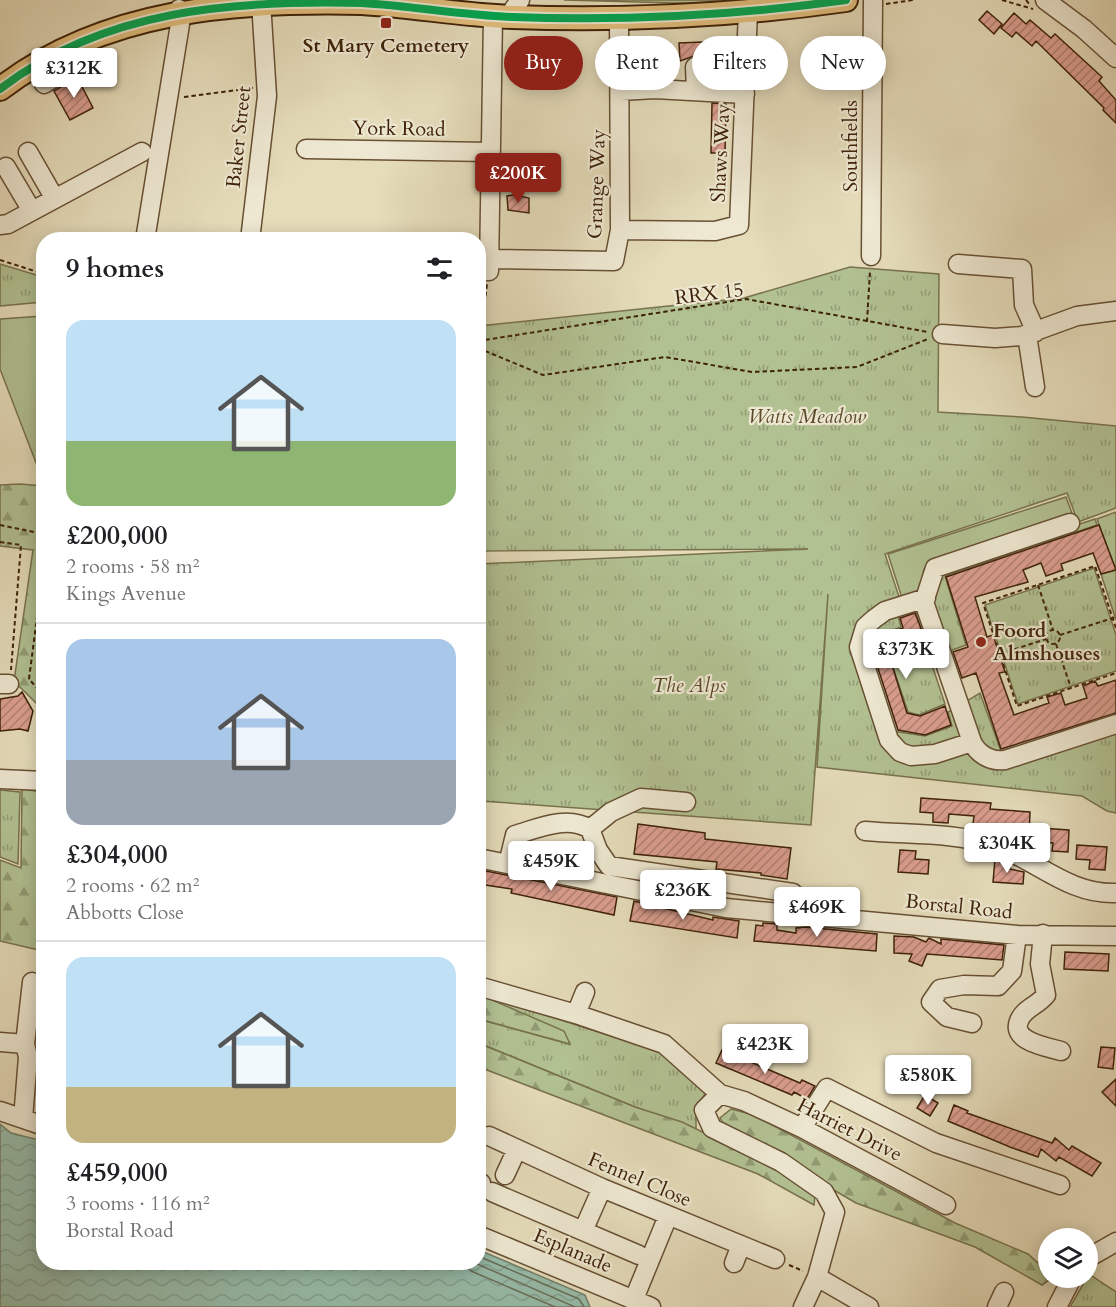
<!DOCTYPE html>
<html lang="en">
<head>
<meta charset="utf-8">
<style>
	:root { --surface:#fff; --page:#f6f6f6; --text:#202124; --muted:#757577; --line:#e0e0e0; --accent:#8f2418 }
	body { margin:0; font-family:Cardo,serif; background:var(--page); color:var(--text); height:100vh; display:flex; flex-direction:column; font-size:22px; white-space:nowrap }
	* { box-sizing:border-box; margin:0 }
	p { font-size:20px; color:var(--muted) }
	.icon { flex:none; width:33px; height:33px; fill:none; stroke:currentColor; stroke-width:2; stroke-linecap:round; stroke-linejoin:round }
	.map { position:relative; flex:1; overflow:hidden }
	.side { position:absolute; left:36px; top:232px; width:450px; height:1038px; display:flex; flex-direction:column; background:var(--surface); border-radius:24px; box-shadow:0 3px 15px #0003 }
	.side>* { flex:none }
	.banner { position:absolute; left:504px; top:36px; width:522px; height:54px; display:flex; gap:12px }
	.fabs { position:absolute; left:1038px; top:1228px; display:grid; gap:12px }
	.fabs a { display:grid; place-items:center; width:60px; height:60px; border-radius:50%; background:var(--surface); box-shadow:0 3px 15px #0003; font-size:30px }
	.price { position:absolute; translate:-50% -51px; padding:0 14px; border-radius:6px; background:#fff; color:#222; font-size:20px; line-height:39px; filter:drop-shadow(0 2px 3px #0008) }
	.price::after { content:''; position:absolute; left:50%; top:36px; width:18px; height:14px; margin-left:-9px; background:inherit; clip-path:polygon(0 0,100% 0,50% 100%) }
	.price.current { background:var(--accent); color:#fff }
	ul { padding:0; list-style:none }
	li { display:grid; align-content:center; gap:12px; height:318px; padding:0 30px }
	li+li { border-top:2px solid var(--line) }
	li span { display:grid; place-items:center; height:186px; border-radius:18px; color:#555 }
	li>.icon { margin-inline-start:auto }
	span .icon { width:108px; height:108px; fill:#fffc; stroke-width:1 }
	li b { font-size:26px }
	h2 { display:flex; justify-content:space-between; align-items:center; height:72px; padding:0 30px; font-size:26px }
	.pill { padding:0 21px; border-radius:27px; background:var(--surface); box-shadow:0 3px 15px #0003; font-size:21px; line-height:54px }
	.pill.current { background:var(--accent); color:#fff }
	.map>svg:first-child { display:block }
	.grass { fill:url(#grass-tufts); stroke:#78724d; stroke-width:1.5 }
	.forest { fill:url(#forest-firs); stroke:#78724d; stroke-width:1.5 }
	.cemetery { fill:url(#cemetery-stones); stroke:#78724d; stroke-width:1.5 }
	.garden { fill:#b2c192; stroke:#78724d; stroke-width:1.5 }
	.water { fill:url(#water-waves); stroke:#737e69; stroke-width:1.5 }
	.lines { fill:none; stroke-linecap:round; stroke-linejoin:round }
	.shore { stroke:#6a6f59; stroke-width:1.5 }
	.building { fill:url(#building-hatch); stroke:#3e2208; stroke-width:1.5 }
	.minor-casing { stroke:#685034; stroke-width:21 }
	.major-casing { stroke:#3e2208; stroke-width:26 }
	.path { stroke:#3e2208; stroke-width:2; stroke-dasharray:4.5 3; stroke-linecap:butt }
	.minor { stroke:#eee8d2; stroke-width:18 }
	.major { stroke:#e2be7d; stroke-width:22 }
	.bus-1-casing { stroke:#eee8d2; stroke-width:12 }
	.bus-1 { stroke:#00a651; stroke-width:8 }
	.poi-dot { fill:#8f2418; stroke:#eee8d2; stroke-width:2 }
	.labels { text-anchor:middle; stroke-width:4.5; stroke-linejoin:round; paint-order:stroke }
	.poi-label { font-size:20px; font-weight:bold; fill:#3e2208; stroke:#eee8d2 }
	.street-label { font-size:20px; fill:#3e2208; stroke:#eee8d2 }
	.park-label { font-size:20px; font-style:italic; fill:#5b4a2a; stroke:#eee8d2 }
</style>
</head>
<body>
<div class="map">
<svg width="1116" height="1307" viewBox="0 0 1116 1307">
	<defs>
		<pattern id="grass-tufts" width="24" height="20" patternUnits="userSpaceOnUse" patternTransform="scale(1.5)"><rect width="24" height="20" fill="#b2c192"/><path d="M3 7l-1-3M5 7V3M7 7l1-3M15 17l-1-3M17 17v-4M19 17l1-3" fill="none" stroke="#929c75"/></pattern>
		<pattern id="forest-firs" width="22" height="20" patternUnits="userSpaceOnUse" patternTransform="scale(1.5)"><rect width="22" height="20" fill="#b2c192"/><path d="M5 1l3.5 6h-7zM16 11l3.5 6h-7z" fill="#929c75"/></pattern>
		<pattern id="cemetery-stones" width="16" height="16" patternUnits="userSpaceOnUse" patternTransform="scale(1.5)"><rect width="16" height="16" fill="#b2c192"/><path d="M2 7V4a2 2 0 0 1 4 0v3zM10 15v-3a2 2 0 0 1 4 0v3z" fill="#929c75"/></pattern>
		<pattern id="water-waves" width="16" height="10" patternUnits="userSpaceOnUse" patternTransform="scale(1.5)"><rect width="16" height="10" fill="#97bcaa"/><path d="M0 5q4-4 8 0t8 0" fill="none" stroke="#83a191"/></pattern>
		<pattern id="building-hatch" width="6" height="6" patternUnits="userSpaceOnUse" patternTransform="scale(1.5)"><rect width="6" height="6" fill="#db9e90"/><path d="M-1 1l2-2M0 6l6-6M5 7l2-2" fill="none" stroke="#b38074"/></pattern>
	</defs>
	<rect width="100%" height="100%" fill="#e5dcba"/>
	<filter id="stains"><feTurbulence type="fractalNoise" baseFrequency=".00333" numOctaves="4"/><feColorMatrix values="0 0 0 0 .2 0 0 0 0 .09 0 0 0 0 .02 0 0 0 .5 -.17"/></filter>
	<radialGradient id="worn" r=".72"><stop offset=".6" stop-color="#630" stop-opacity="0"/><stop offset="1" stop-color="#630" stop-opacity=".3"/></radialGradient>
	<!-- grass -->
	<path class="grass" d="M0,264L43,277V302L0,306Z
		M850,267L939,274L938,412L1022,417L1116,426V508L1078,522L1067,493L885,554L900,600L921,594L926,575L1095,519L1097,525L945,576L966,645L947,652L943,637L927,643L914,608L897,612L901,627L891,631L867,658L892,731L925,736L952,726L948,712L980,693L1001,751L1116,715V813L1107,811L1082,796L817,767L828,594L811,825L481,801L478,778V564L808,549L479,551V326L744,298Z
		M1116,512V620L1101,574L1116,570L1097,519Z
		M1094,568L1116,635V671L1018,704L985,605Z
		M925,644L945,704L919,715L908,712L891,661L899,652Z
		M0,790L20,792L18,864L0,857Z
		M479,994L655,1050L686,1070L706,1092L696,1110V1129L635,1107L479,1043L478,1019L569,1044Z
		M1089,1274L1116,1292V1307H1070Z"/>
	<!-- forest -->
	<path class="forest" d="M20,484L43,486V710L14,681L33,550L0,546V485Z
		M22,789L43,792V951L0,941V860L21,868Z
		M478,994L564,1031L570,1044L479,1019Z
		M478,1043L635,1107L682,1122L772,1166L815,1195L814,1205L758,1174L479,1067Z
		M731,1109L754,1115L955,1223L1028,1254L1048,1272V1278H1052L1042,1285L975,1247L856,1203L725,1127L720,1118Z"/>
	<!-- cemetery -->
	<path class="cemetery" d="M564,0H762L709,4Z"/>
	<!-- garden -->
	<path class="garden" d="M43,316H44L43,481L0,369V319Z
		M1066,497L1073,516L924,569L919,591L902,598L888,554Z"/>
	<!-- water -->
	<path class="water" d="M0,1124L11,1133L43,1141L44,1263H478L479,1250L585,1295L590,1307H0Z"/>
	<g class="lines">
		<!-- shore -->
		<path class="shore" d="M478,1256L579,1299L584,1307
			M461,1263L471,1271L555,1307
			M475,1263L575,1307"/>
	</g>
	<!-- building -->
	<path class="building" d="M987,11L1002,24L994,34L979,20Z
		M1014,13L1026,24L1030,20L1051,38L1055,34L1102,77L1099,81L1116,100V123L1103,110L1104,108L1036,41L1032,46L1016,32L1012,37L1001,28Z
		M702,42V59L694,56L680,61L679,43Z
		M77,77L93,108L70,120L54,91Z
		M712,103L726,104L725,153H711Z
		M514,195L529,198V213L508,210L507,196Z
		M1099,525L1116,570L1101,574L1093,553L1061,564L1063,570L1046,576L1041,563L1023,570L1028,582L975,597L987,637L993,635L997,647L1005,672L999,673L1014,715L1049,703L1047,697L1061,693L1065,705L1087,698L1083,686L1095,681L1098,686L1116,680V713L1001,749L976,673L962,678L953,652L968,647L946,577Z
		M915,613L926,642L898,652L891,662L907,713L920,716L945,706L951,725L925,735L898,730L873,653L893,632L903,628L900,618Z
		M22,692L33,711L28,731L20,729L0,731V699L18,696Z
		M921,798L991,803L990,809L1030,812L1029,835L1013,834L1014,825L973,824L974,816L949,814L948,823L933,822V813L920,812Z
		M638,824L705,833V839L791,848L787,879L761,875V873L716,869L717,862L634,854Z
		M1040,828L1069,830L1068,852L1052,851L1053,843L1039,842Z
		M1077,845L1107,847L1105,870L1089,869L1090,860L1076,859Z
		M900,850L916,851L915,859L929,860L928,874L898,872Z
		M995,859L1010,865V869L1024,872L1023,884L993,882Z
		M481,870L617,897L614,915L511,893L512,889L479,884Z
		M634,901L713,920V917L739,921L737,938L630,921Z
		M763,923L777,924V930L796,933V928L806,927L877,934L876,951L754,941L756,925L763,926Z
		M894,936L914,937L926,942L929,938L941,944V939L1004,945L1002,960L927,954L922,966L909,961L912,954L894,953Z
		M1065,952L1109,954L1108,971L1064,969Z
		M1101,1047L1115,1048L1113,1069L1098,1067Z
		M722,1050L800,1083L802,1080L815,1086L807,1099L794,1092L792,1095L716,1063Z
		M1116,1079V1106L1102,1092Z
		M925,1095L938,1103L930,1116L917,1108Z
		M954,1105L968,1111L967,1113L1052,1143L1055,1138L1069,1150L1072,1146L1101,1163L1092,1176L1059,1157L1056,1161L1041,1149L1038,1157L1010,1147L948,1121Z"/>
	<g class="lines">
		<defs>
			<path id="minor" d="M1045,0L1084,29L1116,58
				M508,17L520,0
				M695,67L696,91
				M655,80V89L745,94
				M44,84L74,65L75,43
				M620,91L655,89
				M306,149L490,152
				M28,152L55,199
				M6,167L32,211
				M0,225L8,224L142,152
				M620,230L715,231L739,225L748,11
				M145,240L181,18L179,9
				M250,240L267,96L261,2
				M871,256L873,0
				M489,259L614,261L620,230L619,19
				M958,264L1022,269L1024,305L1036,332
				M478,271H489L493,16
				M942,334L995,338L1022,336L1077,316L1116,311
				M1027,335L1035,387
				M1070,523L935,568L924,602L972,742C978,755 992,762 1005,760L1116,724
				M926,598L885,611L874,619L865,627L859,647L889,740L900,752L911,756L935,754L972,742
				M0,684H9
				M0,779L44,781
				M590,829L611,812L641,798L686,802
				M865,831C907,835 953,832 993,845C1036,859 1068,895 1116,893
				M478,858L726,908L1017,935L1116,936
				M508,864L515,835C539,828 567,815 590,829L598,850L609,866L793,893
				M1043,934L1040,964L1046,995C1038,1005 1026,1008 1021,1017C1006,1041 1047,1047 1061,1051
				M478,986L576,1014L664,1044L720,1094L744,1101L802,1128L946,1205
				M576,1014L585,992
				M972,1023L947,1017L931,1002L940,989L964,985L998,986L1012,971L1017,935
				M0,1042L25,1044
				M720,1094L704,1110L712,1128L781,1162L824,1192L835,1212L817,1277L803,1307
				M0,1111L44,1126
				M23,1119L28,1057L25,1044L32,982
				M802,1128L827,1088L936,1143L1060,1185
				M489,1136L602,1188L775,1259
				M505,1175L517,1149
				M478,1182L481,1183
				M492,1192L639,1255
				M583,1231L602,1188
				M478,1235L651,1307
				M1088,1258L1116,1242
				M734,1263L741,1245
				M817,1277L869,1307
				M634,1299L668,1216
				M997,1307L1004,1292
				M1057,1307L1072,1278"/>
			<path id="major" d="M0,89C104,9 235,0 362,3C412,6 462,15 512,17C626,21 733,16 846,0"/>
		</defs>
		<!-- minor casing -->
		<use href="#minor" class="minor-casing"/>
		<!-- major casing -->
		<use href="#major" class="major-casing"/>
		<!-- path -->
		<path class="path" d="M1002,0L1033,9
			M1026,0L1030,5
			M886,4L913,0
			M184,97L253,88
			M0,260L44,274
			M867,322L870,271
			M478,341L746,299L928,332
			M480,341L487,284
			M478,348L543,375L665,357L752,372L857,367L928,339
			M0,525L44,534
			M0,542L21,545L11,670
			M44,563L29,679L44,696
			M1038,585L1053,630
			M1116,628L1095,566L983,603L1017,706L1116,673
			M1046 637a7 7 0 1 1 14 0a7 7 0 1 1-14 0Z
			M1060,635L1116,617
			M1056,644L1071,688
			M1000,654L1046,639
			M789,1265L803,1271"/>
		<!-- minor -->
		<use href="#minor" class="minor"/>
		<!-- major -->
		<use href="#major" class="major"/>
		<defs>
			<path id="bus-1" d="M0,89C104,9 235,0 362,3C412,6 462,15 512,17C626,21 733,16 846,0"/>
		</defs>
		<!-- bus-1 casing -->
		<use href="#bus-1" class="bus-1-casing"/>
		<!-- bus-1 -->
		<use href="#bus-1" class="bus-1"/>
	</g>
	<!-- markers -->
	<g class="poi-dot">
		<rect x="380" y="17" width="12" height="12" rx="3"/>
		<circle cx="981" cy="642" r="6"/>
	</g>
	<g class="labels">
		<!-- poi labels -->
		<g class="poi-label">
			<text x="386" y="52">St Mary Cemetery</text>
			<text x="993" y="637" text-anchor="start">Foord<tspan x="993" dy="23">Almshouses</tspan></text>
		</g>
		<!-- street labels -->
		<g class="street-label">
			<text transform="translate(399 128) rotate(1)" y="7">York Road</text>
			<text transform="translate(238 137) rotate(-84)" y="7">Baker Street</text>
			<text transform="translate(850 146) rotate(-90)" y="7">Southfields</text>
			<text transform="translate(720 153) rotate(-87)" y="7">Shaws Way</text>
			<text transform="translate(596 184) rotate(-88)" y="7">Grange Way</text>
			<text transform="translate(709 293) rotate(-7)" y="7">RRX 15</text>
			<text transform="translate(959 906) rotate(6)" y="7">Borstal Road</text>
			<text transform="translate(850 1129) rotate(27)" y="7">Harriet Drive</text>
			<text transform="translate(640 1179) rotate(23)" y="7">Fennel Close</text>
			<text transform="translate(573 1250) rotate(23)" y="7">Esplanade</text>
		</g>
		<!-- park labels -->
		<g class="park-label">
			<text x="807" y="423">Watts Meadow</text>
			<text x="689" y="692">The Alps</text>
		</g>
	</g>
	<rect width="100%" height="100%" filter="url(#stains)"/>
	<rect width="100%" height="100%" fill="url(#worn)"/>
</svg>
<div class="fabs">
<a><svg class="icon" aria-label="layers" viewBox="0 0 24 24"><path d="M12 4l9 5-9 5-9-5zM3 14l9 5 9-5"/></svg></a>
</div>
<b class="price" style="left:74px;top:99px">£312K</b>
<b class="price current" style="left:518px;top:204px">£200K</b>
<b class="price" style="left:906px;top:680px">£373K</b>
<b class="price" style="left:1007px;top:874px">£304K</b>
<b class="price" style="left:551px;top:892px">£459K</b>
<b class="price" style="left:683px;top:921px">£236K</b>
<b class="price" style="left:817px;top:938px">£469K</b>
<b class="price" style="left:765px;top:1075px">£423K</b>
<b class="price" style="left:928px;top:1106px">£580K</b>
<div class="banner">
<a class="pill current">Buy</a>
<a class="pill">Rent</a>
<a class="pill">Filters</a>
<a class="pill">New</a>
</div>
<section class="side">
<h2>9 homes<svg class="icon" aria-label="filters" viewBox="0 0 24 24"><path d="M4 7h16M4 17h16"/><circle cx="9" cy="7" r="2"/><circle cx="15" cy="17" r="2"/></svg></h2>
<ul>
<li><span style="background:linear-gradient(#bfe0f5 65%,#8fb573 0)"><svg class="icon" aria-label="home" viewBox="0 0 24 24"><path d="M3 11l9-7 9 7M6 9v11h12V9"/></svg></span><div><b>£200,000</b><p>2 rooms · 58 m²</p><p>Kings Avenue</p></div></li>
<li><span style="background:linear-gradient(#a9c7e8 65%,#9aa5b1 0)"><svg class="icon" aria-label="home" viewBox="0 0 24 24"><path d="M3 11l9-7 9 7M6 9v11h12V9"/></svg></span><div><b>£304,000</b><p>2 rooms · 62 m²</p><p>Abbotts Close</p></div></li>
<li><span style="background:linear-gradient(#bfe0f5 70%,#c2b280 0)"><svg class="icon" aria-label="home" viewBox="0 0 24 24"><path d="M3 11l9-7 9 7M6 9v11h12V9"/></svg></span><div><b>£459,000</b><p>3 rooms · 116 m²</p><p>Borstal Road</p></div></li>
</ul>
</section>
</div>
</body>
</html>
